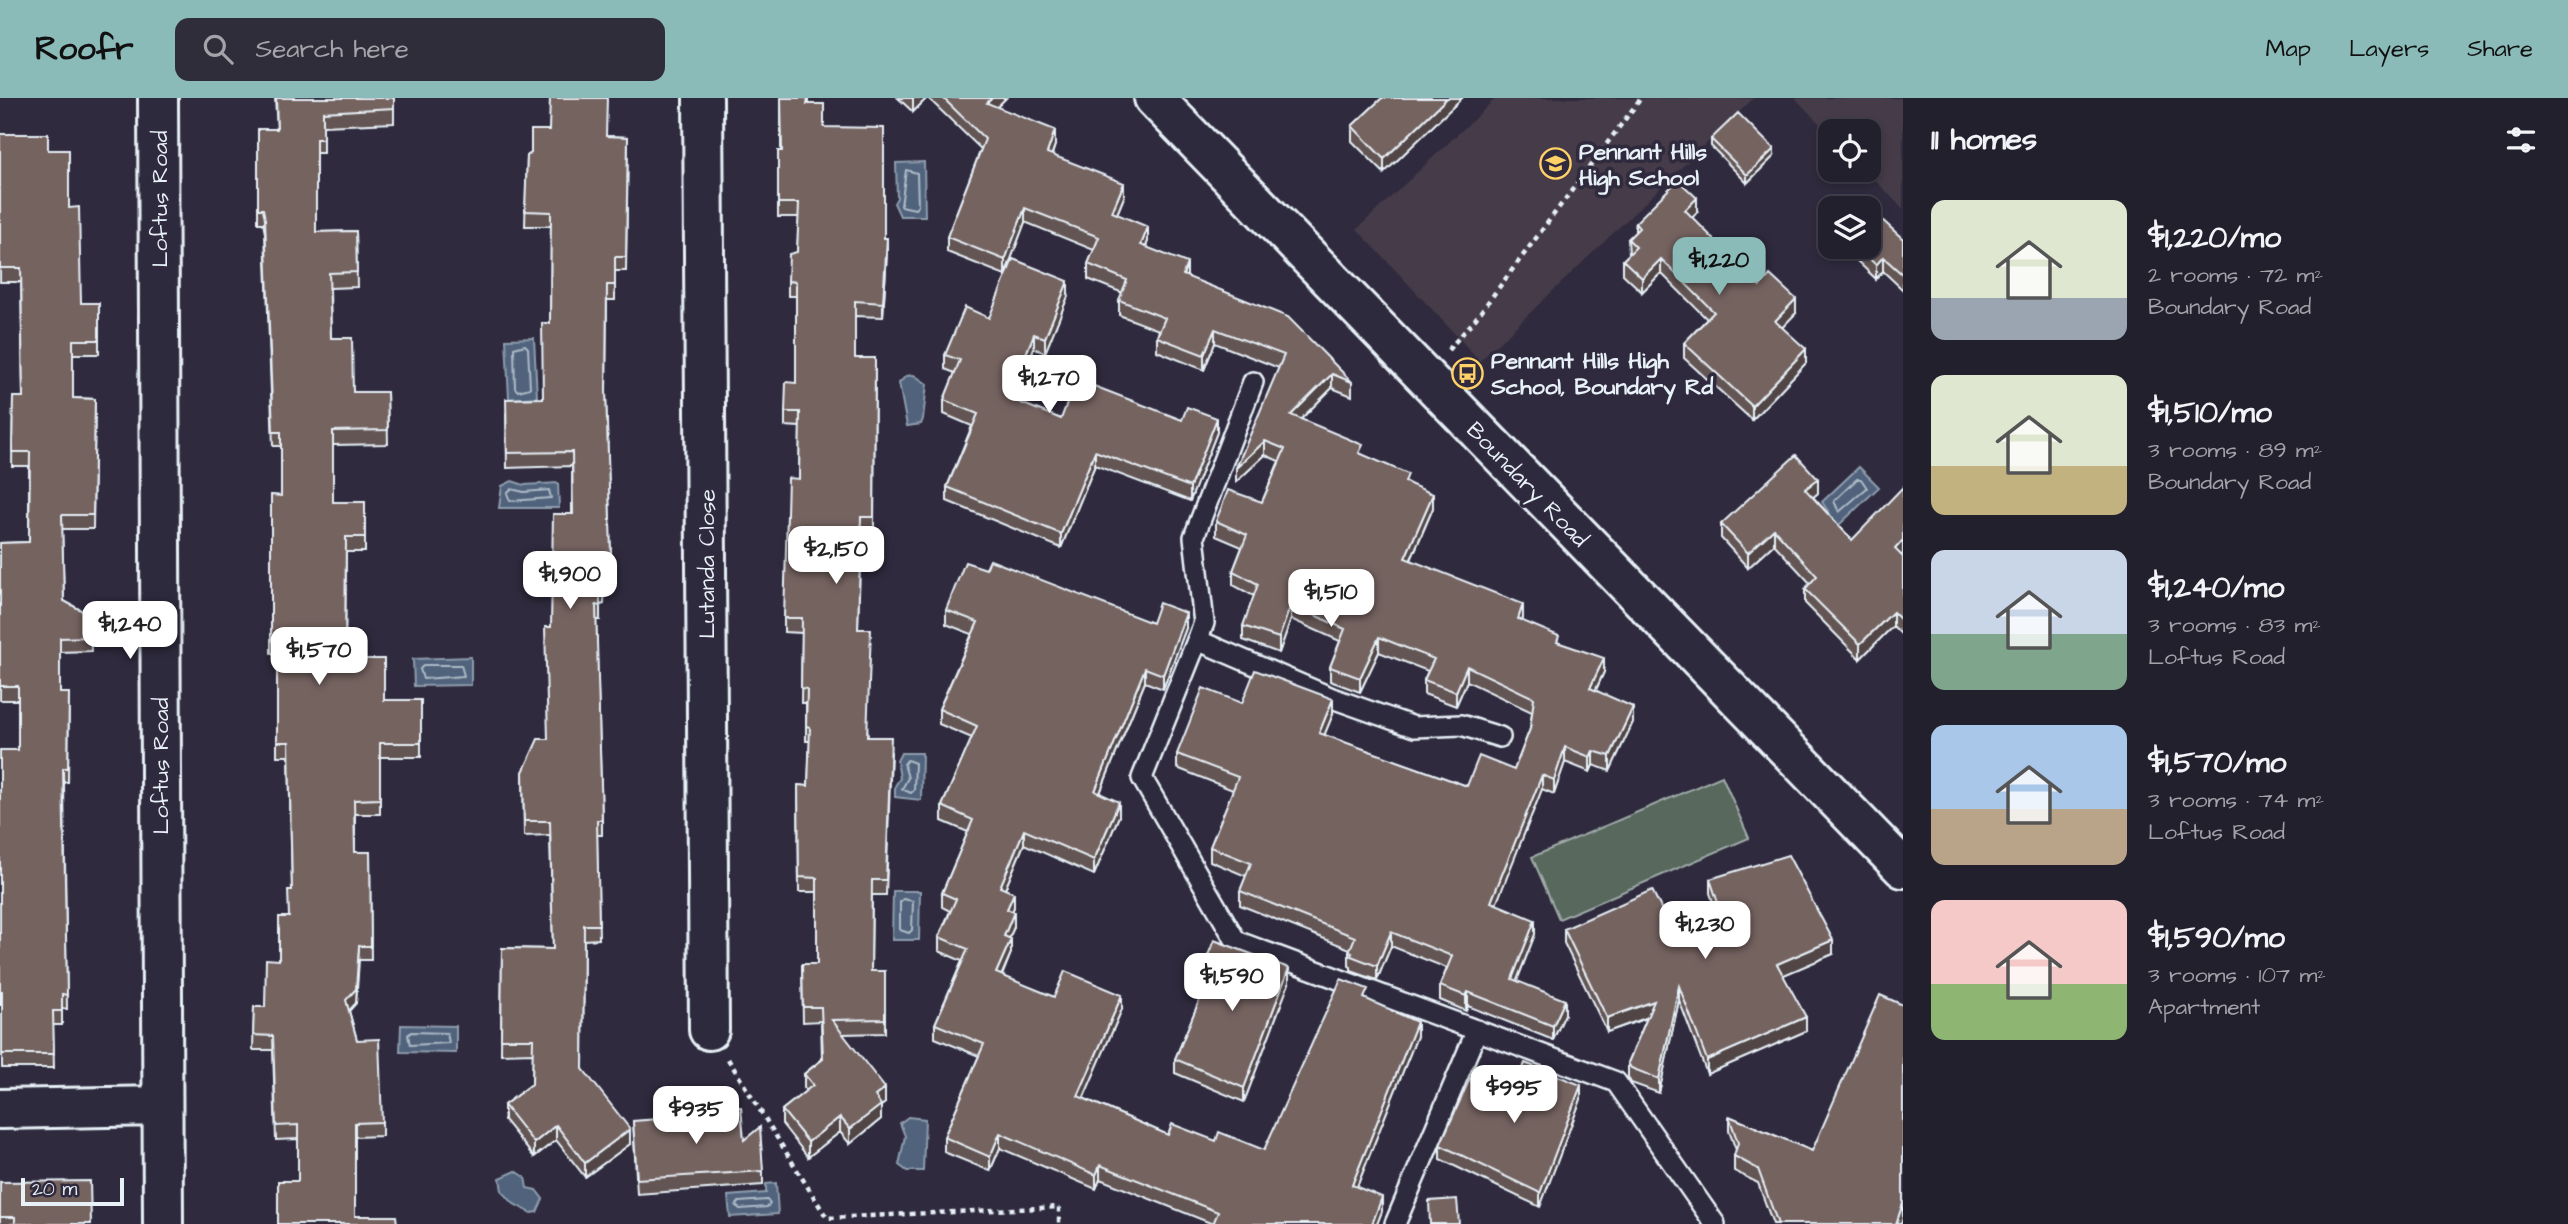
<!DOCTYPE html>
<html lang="en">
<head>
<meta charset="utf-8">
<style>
	:root { --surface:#23202e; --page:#2f2d3a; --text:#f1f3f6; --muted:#a3a3aa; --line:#403e4a; --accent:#8bbbb9 }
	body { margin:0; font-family:"Architects Daughter",sans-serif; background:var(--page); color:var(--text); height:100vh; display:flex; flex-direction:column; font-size:26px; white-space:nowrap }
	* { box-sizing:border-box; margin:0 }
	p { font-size:23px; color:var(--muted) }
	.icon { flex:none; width:38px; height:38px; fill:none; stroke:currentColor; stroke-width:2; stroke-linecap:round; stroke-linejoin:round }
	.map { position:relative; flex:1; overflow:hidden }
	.drawer { display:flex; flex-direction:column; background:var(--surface); width:665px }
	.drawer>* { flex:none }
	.buttons { position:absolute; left:1818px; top:21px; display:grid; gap:14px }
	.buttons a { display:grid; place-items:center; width:63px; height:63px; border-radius:14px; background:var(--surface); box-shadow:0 4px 10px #0003,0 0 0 2px var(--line); font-size:35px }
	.scale { position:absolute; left:21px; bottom:18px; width:103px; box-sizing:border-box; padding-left:7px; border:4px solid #e8f1f8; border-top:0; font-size:19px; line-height:24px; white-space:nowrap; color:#e8f1f8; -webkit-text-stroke:5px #2f2a3d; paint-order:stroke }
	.price { position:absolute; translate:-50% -60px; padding:0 16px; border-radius:14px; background:#fff; color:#222; font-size:23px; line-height:46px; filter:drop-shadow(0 2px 4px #0008) }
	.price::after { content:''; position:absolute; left:50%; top:42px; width:21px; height:16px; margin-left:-10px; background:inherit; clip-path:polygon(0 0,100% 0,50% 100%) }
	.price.current { background:var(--accent); color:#111 }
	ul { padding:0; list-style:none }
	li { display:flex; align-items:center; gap:21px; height:175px; padding:0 28px }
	li span { display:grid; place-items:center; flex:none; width:196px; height:140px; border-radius:14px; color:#555 }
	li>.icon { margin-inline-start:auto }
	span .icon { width:84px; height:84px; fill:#fffc; stroke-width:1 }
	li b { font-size:30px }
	h2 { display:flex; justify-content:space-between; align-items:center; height:84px; padding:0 28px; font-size:30px }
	header { display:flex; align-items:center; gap:42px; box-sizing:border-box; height:98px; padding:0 35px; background:var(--accent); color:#111 }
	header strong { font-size:33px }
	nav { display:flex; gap:38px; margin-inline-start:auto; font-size:24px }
	.search { width:490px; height:63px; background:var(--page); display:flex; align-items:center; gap:18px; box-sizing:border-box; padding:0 24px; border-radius:14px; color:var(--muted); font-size:26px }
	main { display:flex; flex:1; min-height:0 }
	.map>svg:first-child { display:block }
	.built { fill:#443b48 }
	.green { fill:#58675d; stroke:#a0acaa; stroke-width:2 }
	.water { fill:#51647c; stroke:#8d9cae; stroke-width:2 }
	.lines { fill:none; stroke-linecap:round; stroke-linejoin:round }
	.shore { stroke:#acb9c6; stroke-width:2 }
	.service-casing { stroke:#e8f1f8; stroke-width:24 }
	.minor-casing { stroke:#e8f1f8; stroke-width:44 }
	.primary-casing { stroke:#e8f1f8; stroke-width:44 }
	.path { stroke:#e8f1f8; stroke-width:4.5; stroke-dasharray:5 5; stroke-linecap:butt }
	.service { stroke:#2f2a3d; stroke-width:19 }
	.minor { stroke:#2f2a3d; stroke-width:38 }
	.primary { stroke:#2f2a3d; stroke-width:38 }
	.wall { fill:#645553; stroke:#e8f1f8; stroke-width:2 }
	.shaded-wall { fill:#514544; stroke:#e8f1f8; stroke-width:2 }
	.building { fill:#746361; stroke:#e8f1f8; stroke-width:2 }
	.labels { text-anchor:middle; stroke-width:7; stroke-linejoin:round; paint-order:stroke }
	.poi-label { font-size:23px; font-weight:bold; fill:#e8f1f8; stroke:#2f2a3d; text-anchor:start }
	.street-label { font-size:23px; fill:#e8f1f8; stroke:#2f2a3d }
</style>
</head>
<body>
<header>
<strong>Roofr</strong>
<div class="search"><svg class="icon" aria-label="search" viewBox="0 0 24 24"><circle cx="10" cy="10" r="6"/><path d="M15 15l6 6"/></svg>Search here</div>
<nav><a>Map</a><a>Layers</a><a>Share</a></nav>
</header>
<main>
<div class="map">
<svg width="1903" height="1126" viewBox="0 0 1903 1126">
	<rect width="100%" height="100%" fill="#2f2a3d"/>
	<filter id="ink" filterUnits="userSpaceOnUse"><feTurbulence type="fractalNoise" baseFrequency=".0143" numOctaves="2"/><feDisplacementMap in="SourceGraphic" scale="14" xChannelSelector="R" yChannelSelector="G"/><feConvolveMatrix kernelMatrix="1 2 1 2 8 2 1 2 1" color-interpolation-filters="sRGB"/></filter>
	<g filter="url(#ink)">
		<!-- built -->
		<path class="built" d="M1496,0H1754L1480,263L1357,131Z
			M1795,0H1903V111L1865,72H1869V33H1830V37Z"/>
		<!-- green -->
		<path class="green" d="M1722,678L1749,740L1559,821L1532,759Z"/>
		<!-- water -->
		<path class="water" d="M924,64L925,118H900L894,105L897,100L896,65Z
			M534,240L537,299L509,301L506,241Z
			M914,277L927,286L923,321L921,326L907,328L899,285L906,278Z
			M1859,369L1879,389L1838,428L1822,404Z
			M512,383L524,387L558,385L559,410H499L502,388Z
			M471,559V587L414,588L413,561Z
			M901,655H922L921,702L895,699V688L900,680L897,663Z
			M893,793H920L919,842H892Z
			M401,927L456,928V955L400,954Z
			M908,1019L925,1021L923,1073H907L899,1067L905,1038L900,1025Z
			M516,1073L525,1079L527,1090L536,1092L543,1101L537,1114L531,1115L514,1106L502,1093L500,1080Z
			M776,1085L778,1116L730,1119L728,1098L766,1095V1086Z"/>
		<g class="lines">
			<!-- shore -->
			<path class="shore" d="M906,72L917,75L918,108L915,111L901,108Z
				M525,247L528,250L530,290L518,293L515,290L514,250Z
				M1857,381H1861L1867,390L1839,414L1834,403Z
				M511,391L524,394L549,392L551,400L510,403L507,395Z
				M424,567H461L464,578L423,581L420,571Z
				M907,662L915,665L914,692L911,695L902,691L908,680L904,666Z
				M903,801L913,803L912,832L909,835L900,832V804Z
				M411,934L447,935L449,945L410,947L408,937Z
				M767,1102L770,1106L767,1109L740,1111L736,1108L739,1104Z"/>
			<defs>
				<path id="service" d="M1253,284L1194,439L1204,525L1142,680L1236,843L1616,984L1715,1126
					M1197,542L1332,600L1414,629L1461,627L1500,639
					M1395,1126L1477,932"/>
				<path id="minor" d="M158,0L163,1126
					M703,0L709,932
					M0,1011L161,1008"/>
				<path id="primary" d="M1154,0L1903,770"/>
			</defs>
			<!-- service casing -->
			<use href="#service" class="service-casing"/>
			<!-- minor casing -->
			<use href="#minor" class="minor-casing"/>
			<!-- primary casing -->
			<use href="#primary" class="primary-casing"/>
			<!-- path -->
			<path class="path" d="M1448,252L1473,224L1641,0
				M728,961L827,1120L1059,1109V1126"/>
			<!-- service -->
			<use href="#service" class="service"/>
			<!-- minor -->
			<use href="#minor" class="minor"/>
			<!-- primary -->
			<use href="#primary" class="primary"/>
		</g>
		<!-- wall -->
		<path class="wall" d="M275,0H394V25L323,28V55H316V134L356,133L357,189L330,190L331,240L353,294H387L388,346L333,347V404H365V454H346L345,561L384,602H421V659H380V716H355V754H370L371,862H359L356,905L349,913L357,942L382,1024V1038L355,1039L278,1126L298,1083V1041L276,1042L273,952H253L254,909H265L279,862L289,819L292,792L289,658H277V556L271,555V397L281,398V348H273L265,135L263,125H258V31H277Z
			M781,0H808V6L824,29L884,140L887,154L883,219L855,218V260H875L874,433H861L858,531L868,639L891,654L886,797H872L871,873H885V935L843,936L885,1005L881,1008V1021L850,1046L840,1034L808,1059L782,1026V1012L806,993L804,990V976L822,961L821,923L803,924L802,866H817V794H799L798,687L808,688L810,643H806V605H801L802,535L784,534V520L799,381L800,329L785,328V314L796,285V198H788V183L797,154L799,119H778V53H781Z
			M898,0H927L913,14Z
			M928,0H1006L997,9L1055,47L1052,57L1124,99L1117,116L1148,143L1146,149L1187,179L1352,284V298L1332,290L1301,321L1363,357L1408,385L1433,410L1411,462L1523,520L1522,523L1559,545L1604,574L1596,592L1633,624L1610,673L1593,667L1590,674L1565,664L1554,696L1542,691L1496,806L1535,836L1517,883L1565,916L1553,942L1468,908L1466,913L1440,902V888L1447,870L1391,848L1377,882L1351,873V869L1349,868V854L1350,851L1240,807V793L1246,778L1210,763V749L1233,692L1177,670V656L1242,605L1333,616L1324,637L1467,688L1514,672L1530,631L1532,614L1467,583L1456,608L1424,596V582L1428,573L1379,554L1360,594L1330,583V569L1340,543L1291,521L1279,555L1243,542V528L1254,498L1233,487V473L1242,449L1216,438V423L1262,404L1279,363L1265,357L1236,384L1279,270L1215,245L1204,272L1157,253V239L1159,232L1119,217V202L1123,195L1088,181V166L1094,152L1025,124L1005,177L947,154V139L981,51Z
			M1382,0H1462L1384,75L1352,43V28Z
			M549,32L607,38L628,39L626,173H615V202H607L606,297L611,468L605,470L604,506L600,507V522H596L602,722V737H597L599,841L584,842L583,971L630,1046L585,1079L556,1042L534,1059L504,1022V1007L532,986L533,955L501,956L502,850L553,851L550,737L524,738L523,674L548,641L551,529L572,416V368L507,370L506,315L543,300L550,225L551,128H525L527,58L531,55Z
			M0,36L48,52L69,110L81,205H99V256H73V300L95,301L93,431H62L64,503L90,517L91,553L60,554V595H69L68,684H64L67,911L62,910V927H53L54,970H2V907H0V652H18V602H0V445L29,444V368H12L13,299H23L21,184H0Z
			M1711,41L1774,58L1747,85L1711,48Z
			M1697,114L1692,120L1760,188L1796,215L1782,229L1806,265L1752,322L1684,260V245L1707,221L1661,175L1642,194L1623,176V162L1629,156L1628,141L1635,134V125Z
			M1903,141V192L1883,173L1876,181L1854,160V149H1869Z
			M1068,198L1045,255L1034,250L1013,302L1061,321L1182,322L1217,334L1190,403L1095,367L1061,450L947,403V389L972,328L944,316V302L955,275L945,271V257Z
			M1818,395L1813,399L1852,442L1903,459V538L1893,528L1860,561L1805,505V491L1810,485L1774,446L1748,470L1721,440V426Z
			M986,471L1152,525L1186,530L1163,591L1145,584L1100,695L1119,718L1094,777L1024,746L1005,791L1014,809L1012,814L1014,829L1009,840L1011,855L1002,878L1054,899L1122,911L1083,1000L1168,1037L1216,1043L1264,1052L1368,902L1417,938L1357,1089L1382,1113L1377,1126H1213L1100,1081L1096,1091L1000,1050L990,1073L944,1054V1039L979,958L935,940V926L962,863L939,853V839L950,813L942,809V795L968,734L942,723V708L972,640L939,626V611L972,536L946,526V512Z
			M1710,781L1833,856L1783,877L1806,933L1707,976L1679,902L1659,995L1631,985L1628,979V965L1647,920L1607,934L1564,845V831L1674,836L1718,818L1710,795Z
			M1201,876L1289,885L1244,1004L1175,975V961L1204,892L1201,891Z
			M1903,907V1120L1901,1126H1773L1758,1085L1734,1073V1058L1736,1052L1729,1033V1018L1812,1053Z
			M1512,999L1581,1001L1540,1109L1440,1061V1047Z
			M633,1023L744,1042L763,1073V1087L637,1096Z
			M0,1084L91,1126H0Z"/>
		<!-- shaded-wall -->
		<path class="shaded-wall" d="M913,0H927L913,14Z
			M992,0H1006L987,19V5Z
			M1447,0H1462L1384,75V61Z
			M1055,32V47L1047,69V55Z
			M1774,51V58L1747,85V77Z
			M1124,85V99L1112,128V114Z
			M1697,100V114L1685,127V112Z
			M1025,110V124L1005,177V162Z
			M1148,129V143L1141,161V147Z
			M887,140V154L883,219V205Z
			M1883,159V173L1876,181V167Z
			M1661,161V175L1642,194V180Z
			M1187,165V180L1183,177Z
			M1068,183V198L1045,255V240Z
			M1796,201V215L1775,237V223Z
			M1215,231V245L1204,272V257Z
			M1034,236V250L1008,314V300Z
			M1806,251V265L1752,322V308Z
			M1332,276V290L1291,331V317Z
			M1217,320V334L1190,403V389Z
			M1265,343V357L1236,384V370Z
			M1095,353V367L1061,450V436Z
			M1818,381V395L1805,406V391Z
			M1433,396V410L1405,475V460Z
			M1774,431V446L1748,470V455Z
			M1903,442V456L1895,465V451Z
			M611,454V468L605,470L604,506L600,507V493L605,455Z
			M1291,506V521L1279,555V540Z
			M1523,506V520L1518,535V521Z
			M1893,514V528L1860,561V546Z
			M1186,515V530L1163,591V577Z
			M1379,539V554L1360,594V580Z
			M1604,560V574L1590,604V590Z
			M1467,568V583L1456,608V594Z
			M1145,570V584L1095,707V693Z
			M1333,601V616L1319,650V635Z
			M1633,609V624L1610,673V658Z
			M1565,649V664L1554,696V682Z
			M1593,653V667L1590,674V659Z
			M1542,677V691L1491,819V804Z
			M1119,704V718L1094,777V762Z
			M1024,732V746L1000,803V789Z
			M1014,795V809L1007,826V811Z
			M1014,814V829L1004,852V838Z
			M1535,822V836L1512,895V881Z
			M1391,834V848L1377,882V868Z
			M1011,841V855L996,890V875Z
			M1833,842V856L1777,880V866Z
			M359,848L356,905L346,916V902Z
			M1289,870V885L1244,1004V990Z
			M1679,888V902L1659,995V981Z
			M1468,894V908L1466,913V898Z
			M1122,897V911L1078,1013V998Z
			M1565,902V916L1553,942V928Z
			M1654,903V917L1607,934V920Z
			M1806,919V933L1707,976V962Z
			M1417,924V938L1352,1101V1087Z
			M1581,987V1001L1540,1109V1095Z
			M885,990V1005L881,1008V1021L850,1046V1031L875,998Z
			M840,1019V1034L808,1059V1044Z
			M556,1027V1042L534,1059V1045Z
			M630,1031V1046L585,1079V1065Z
			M1000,1035V1050L990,1073V1059Z
			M1100,1067V1081L1096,1091V1077Z
			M1382,1099V1113L1377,1126H1372Z
			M1903,1105V1120L1901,1126H1896Z"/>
		<!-- building -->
		<path class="building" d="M276,0H394V10L323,14V41H316V134L356,133L357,174L329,175L331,240H352L353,294H387L388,332L333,333V404H365V439H346L345,561H384V602H421V645H380V701L354,702L355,754H370L371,848H359L356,891L346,902L357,942L379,941L382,1024L355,1025V1118H396L397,1126H278V1083H298V1027L276,1028L273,938L253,937L254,909H265L266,861L279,862V819H289L288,792H292L289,644H277V541H271V397L281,398V334H273L265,121L263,111H258V31H277Z
			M550,0H607L606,38L628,39L626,159H615V187H607L606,292L611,454L605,455L604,491L600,493V508L596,507L602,722H597L599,827H584L583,971L630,1031L585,1065L556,1027L534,1045L504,1007L532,986L533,941H501L502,850L553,851L550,723H524L523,674L538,641H548L545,529H551L553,416H573L572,354L507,355L506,301L543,300L542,225H550L551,114L525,113L527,58L531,55V32H549Z
			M781,0H808L807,6H824V29L884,30V140H887L883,205L855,203V260H875L874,419H861L858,531H871L867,639H891L886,782H872L871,873H885V921L832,922L885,990L875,998L881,1007L850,1031L840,1019L808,1044L782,1012L813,987L804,976L823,961L821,909H803L802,866H817V780L799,779L798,687L808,688L810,629L806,628L807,591L801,590L802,520H784L788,380L799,381L800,314H785L786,284L796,285V184L788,183L789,156L797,154L799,105H778V53H782Z
			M943,0H992L987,5L1055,32L1047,55L1124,85L1112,114L1148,129L1141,147L1187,165L1183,177L1288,219L1352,284L1332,276L1291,317L1363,347L1359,355L1408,376L1405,384L1433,396L1405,460L1523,506L1518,521L1559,538L1557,544L1604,560L1590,590L1633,609L1610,658L1593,653L1590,659L1565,649L1554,682L1542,677L1491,804L1535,822L1512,881L1565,902L1553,928L1468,894L1466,898L1440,888L1452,858L1391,834L1377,868L1351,858L1352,855L1349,854L1355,839L1240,793L1251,765L1210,749L1238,679L1177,656L1203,590L1242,605L1255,572L1333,601L1319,635L1467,688L1479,658L1514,672L1530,631L1534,600L1467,568L1456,594L1424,582L1434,561L1379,539L1360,580L1330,569L1345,531L1291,506L1279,540L1243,528L1258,486L1233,473L1247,437L1216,423L1228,392L1262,404L1285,351L1265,343L1236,370L1284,257L1215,231L1204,257L1157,239L1165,220L1119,202L1127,182L1088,166L1099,139L1025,110L1005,162L947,139L985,41Z
			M1382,0H1447L1384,61L1352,28Z
			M1738,15L1774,51L1747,77L1711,41Z
			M0,36H48V52H69V110L79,109L81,205H99V242H73V300L95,301L93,417H62L64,503L90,517L91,539L60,540V595H69L68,670H63L67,897L62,896V913H53L54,956H2V893H0V652H18V588H0V445L29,444L30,354H12L13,299H23L21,170H0Z
			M1678,82L1697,100L1685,112L1760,188L1770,177L1796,201L1775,223L1806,251L1752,308L1684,245L1714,214L1661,161L1642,180L1623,162L1636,149L1628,141L1639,130L1635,125Z
			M1879,119L1903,141V177L1883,159L1876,167L1857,149H1869V130Z
			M1013,161L1068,183L1045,240L1034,236L1008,300L1061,321L1076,281L1182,322L1187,309L1217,320L1190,389L1095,353L1061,436L947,389L978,316L944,302L960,262L945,257L965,209L989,220Z
			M1796,357L1818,381L1805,391L1852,442L1903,389V442L1895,451L1903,459V524L1893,514L1860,546L1805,491L1817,478L1774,431L1748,455L1721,426Z
			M990,462L1152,525L1159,505L1186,515L1163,577L1145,570L1095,693L1119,704L1094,762L1024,732L1000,789L1014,795L1007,811L1014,814L1004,838L1011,841L996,875L1054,899L1065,873L1122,897L1078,998L1168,1037L1172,1026L1216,1043L1219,1034L1264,1052L1341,881L1368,891L1364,900L1417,924L1352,1087L1382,1099L1372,1126H1213L1218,1114L1100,1067L1096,1077L1000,1035L990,1059L944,1039L984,946L935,926L968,851L939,839L956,801L942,795L973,722L942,708L977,628L939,611L978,524L946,512L965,464L986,471Z
			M1788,757L1833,842L1777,866L1806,919L1707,962L1679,888L1659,981L1631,970L1628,965L1654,903L1607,920L1564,831L1652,792L1674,836L1722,817L1710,781Z
			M1214,842L1289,870L1244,990L1175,961L1209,879L1201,876Z
			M1880,897L1903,907V1105L1896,1126H1778L1758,1071L1734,1058L1738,1045L1729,1018L1812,1053Z
			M1525,965L1581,987L1540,1095L1440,1047L1470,980L1512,999Z
			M741,1009L744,1042L760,1029L763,1073L637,1081L633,1023L710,1017L709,1011Z
			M90,1083L91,1126H15V1119H0V1084Z
			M1457,1101L1459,1126H1430L1429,1103Z"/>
	</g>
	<!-- icons -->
	<defs>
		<symbol id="school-ring" viewBox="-11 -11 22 22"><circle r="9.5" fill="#2f2a3d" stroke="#ffd166" stroke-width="1.5"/><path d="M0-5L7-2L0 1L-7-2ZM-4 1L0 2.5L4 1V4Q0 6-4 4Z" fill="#ffd166"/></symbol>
		<symbol id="bus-ring" viewBox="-11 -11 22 22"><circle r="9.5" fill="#2f2a3d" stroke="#ffd166" stroke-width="1.5"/><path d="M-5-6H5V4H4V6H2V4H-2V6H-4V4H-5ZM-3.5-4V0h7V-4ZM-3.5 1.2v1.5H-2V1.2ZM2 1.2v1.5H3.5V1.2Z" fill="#ffd166"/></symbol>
	</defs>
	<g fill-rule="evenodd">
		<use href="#school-ring" x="1538" y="48" width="35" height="35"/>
		<use href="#bus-ring" x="1450" y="258" width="35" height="35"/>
	</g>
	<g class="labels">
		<!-- poi labels -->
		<g class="poi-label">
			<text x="1579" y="61">Pennant Hills<tspan x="1579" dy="26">High School</tspan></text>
			<text x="1491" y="270">Pennant Hills High<tspan x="1491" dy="26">School, Boundary Rd</tspan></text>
		</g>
		<!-- street labels -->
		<g class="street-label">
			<text transform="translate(159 101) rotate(-90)" y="8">Loftus Road</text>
			<text transform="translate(1528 386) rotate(46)" y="8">Boundary Road</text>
			<text transform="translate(706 466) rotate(-90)" y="8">Lutanda Close</text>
			<text transform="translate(160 668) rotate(-90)" y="8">Loftus Road</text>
		</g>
	</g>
</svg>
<div class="buttons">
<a><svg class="icon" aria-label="locate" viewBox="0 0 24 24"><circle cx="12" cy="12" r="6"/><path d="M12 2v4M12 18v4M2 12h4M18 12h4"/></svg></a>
<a><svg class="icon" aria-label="layers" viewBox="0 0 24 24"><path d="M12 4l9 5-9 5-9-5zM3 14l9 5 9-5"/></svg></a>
</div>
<div class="scale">20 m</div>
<b class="price current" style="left:1719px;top:199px">$1,220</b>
<b class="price" style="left:1049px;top:317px">$1,270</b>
<b class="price" style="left:836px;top:488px">$2,150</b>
<b class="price" style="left:570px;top:513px">$1,900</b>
<b class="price" style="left:1331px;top:531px">$1,510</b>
<b class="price" style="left:130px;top:563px">$1,240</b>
<b class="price" style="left:319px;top:589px">$1,570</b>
<b class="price" style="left:1705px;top:863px">$1,230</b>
<b class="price" style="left:1232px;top:915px">$1,590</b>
<b class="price" style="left:1514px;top:1027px">$995</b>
<b class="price" style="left:696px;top:1048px">$935</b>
</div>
<section class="drawer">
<h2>11 homes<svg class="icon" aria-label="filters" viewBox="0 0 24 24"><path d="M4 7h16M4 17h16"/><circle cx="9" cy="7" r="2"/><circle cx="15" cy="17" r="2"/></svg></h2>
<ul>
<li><span style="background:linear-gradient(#dfe7d0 70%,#9aa5b1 0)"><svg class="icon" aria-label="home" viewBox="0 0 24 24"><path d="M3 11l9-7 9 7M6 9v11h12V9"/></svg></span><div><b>$1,220/mo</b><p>2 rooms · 72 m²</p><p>Boundary Road</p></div></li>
<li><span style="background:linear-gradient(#dfe7d0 65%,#c2b280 0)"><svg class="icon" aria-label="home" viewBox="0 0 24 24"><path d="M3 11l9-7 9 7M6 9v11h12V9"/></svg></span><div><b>$1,510/mo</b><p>3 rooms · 89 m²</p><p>Boundary Road</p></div></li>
<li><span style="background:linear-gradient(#c9d6e8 60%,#7fa58c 0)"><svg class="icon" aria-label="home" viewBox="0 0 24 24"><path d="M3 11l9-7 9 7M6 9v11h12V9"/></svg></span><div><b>$1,240/mo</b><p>3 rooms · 83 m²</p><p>Loftus Road</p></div></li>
<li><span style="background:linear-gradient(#a9c7e8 60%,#b9a48a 0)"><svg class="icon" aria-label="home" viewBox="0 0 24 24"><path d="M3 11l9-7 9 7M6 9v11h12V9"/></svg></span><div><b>$1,570/mo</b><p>3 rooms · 74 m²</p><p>Loftus Road</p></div></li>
<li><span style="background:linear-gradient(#f6c9c9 60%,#8fb573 0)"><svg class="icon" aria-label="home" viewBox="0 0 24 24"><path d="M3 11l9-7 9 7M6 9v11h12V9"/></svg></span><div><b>$1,590/mo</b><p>3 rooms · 107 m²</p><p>Apartment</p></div></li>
</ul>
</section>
</main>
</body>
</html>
